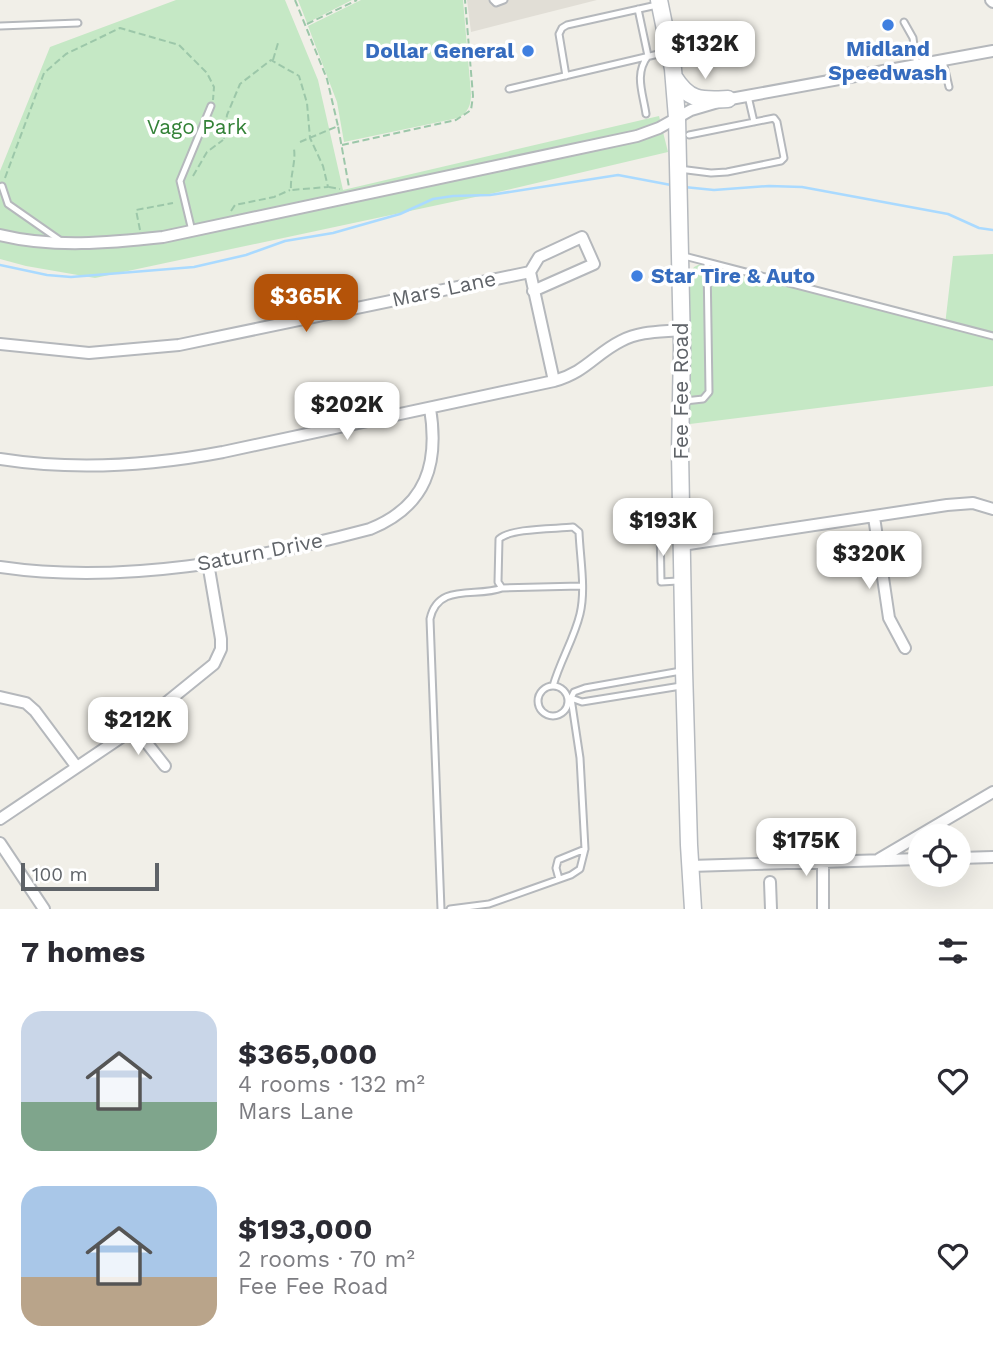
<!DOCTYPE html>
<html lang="en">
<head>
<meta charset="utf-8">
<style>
	:root { --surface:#fff; --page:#f7f7f7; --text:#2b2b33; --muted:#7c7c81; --accent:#b45309 }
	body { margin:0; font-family:"Work Sans",sans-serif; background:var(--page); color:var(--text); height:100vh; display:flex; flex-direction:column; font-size:26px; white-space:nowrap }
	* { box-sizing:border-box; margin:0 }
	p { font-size:23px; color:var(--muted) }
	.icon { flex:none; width:38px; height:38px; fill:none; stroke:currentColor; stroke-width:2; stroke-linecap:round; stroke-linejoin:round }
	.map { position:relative; height:909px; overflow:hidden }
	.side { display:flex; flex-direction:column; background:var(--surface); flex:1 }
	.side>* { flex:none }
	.buttons { position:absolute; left:908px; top:824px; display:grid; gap:14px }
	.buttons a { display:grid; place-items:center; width:63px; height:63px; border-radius:50%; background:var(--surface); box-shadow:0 7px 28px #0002; font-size:35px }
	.scale { position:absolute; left:21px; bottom:18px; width:138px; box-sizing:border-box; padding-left:7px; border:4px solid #5f6368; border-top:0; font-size:19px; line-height:24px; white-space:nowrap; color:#5f6368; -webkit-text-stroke:5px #fff; paint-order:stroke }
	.price { position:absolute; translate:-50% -60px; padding:0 16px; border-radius:14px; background:#fff; color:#222; font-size:23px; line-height:46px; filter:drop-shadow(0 2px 4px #0008) }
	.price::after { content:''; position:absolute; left:50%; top:42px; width:21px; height:16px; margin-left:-10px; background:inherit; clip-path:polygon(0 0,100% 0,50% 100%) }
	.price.current { background:var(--accent); color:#fff }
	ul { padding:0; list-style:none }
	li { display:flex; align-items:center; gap:21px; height:175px; padding:0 21px }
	li span { display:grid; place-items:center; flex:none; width:196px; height:140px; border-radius:21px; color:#555 }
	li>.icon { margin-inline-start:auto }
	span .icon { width:84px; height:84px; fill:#fffc; stroke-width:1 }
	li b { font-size:30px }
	h2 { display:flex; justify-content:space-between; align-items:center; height:84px; padding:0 21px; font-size:30px }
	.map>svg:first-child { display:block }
	.education { fill:#e1ded6 }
	.green { fill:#c5e8c5 }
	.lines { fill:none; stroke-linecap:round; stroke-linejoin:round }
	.stream { stroke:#aadaff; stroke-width:2.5 }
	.lane-casing { stroke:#b5b8bc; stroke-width:9 }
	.street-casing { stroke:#b5b8bc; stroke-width:14 }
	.secondary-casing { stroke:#b6babf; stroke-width:19 }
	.path { stroke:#9cc7a9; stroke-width:2; stroke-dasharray:7 3.5; stroke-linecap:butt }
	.lane { stroke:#fff; stroke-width:5 }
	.street { stroke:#fff; stroke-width:10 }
	.secondary { stroke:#fff; stroke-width:16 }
	.shop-dot { fill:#3f7fe0; stroke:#fff; stroke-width:2.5 }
	.labels { text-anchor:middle; stroke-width:7; stroke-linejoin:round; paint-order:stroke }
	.shop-label { font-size:21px; font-weight:bold; fill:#366cbe; stroke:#fff }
	.park-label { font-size:21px; fill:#348238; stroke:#fff }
	.street-label { font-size:21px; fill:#5f6368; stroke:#fff }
</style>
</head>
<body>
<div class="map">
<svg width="993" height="909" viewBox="0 0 993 909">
	<rect width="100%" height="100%" fill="#f1efe8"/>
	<!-- education -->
	<path class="education" d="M467,0H597L471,32Z"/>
	<!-- green -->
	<path class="green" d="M176,0H285L318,80L343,190L659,116L668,152L494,193L95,278L26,266L0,259V171L50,47Z
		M298,0H352L307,23Z
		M361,0H463L471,94C471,106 468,112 458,118L344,142L337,102L308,26Z
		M993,254V386L690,424L689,275L694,267L700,264L945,325L953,256Z"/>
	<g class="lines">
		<!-- stream -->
		<path class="stream" d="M684,187L714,190L769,186L802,187L948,214L979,228L993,230
			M0,265L47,275L71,277L194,267L246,255L285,241L333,233L400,214L433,199L453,196L490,195L618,175L671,185"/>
		<defs>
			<path id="lane" d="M493,0L496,3L504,0
				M638,9L648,56C634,74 643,93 646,114
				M904,22L913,38L917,66
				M0,26L78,23
				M943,61L949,87
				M566,76L559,34L562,28L567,25L657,5
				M509,89L667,52
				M748,96L754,122
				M679,169L711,173L727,172L781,161L784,158L777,122L774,118L689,135
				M2,186L8,204L61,241
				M192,231L180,181L211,106
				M684,256L993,336
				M685,401L703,399L709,392L707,262
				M678,522L660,523L661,582L678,581
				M538 701a15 15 0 1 1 30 0a15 15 0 1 1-30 0Z
				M553,686C560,661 574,639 580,614C586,589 580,558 579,532L573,527C555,529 511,528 499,539L498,582L502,588L581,586
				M571,698L574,692L585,688L681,671
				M571,698L582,702L681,686
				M559,879L556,868L558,860L585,849
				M441,909L430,619C438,582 477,598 502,588
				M450,909L489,904L571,875L580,869L585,849L580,758L571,698"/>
			<path id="street" d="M991,0L993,2
				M0,235C53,248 109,243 163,237L637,136L659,128L691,110L725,100L993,51
				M530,272L539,257L582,237L594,264L533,291
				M0,344L89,353L179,345L530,272L554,381
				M0,459C76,471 149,466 223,452L554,381C586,372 595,354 621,341C640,331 660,332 681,330
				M874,517L889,618L905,648
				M682,545L947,505L973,503L993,509
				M0,567C122,585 253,560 370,529C427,506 439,463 430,408
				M0,697L26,703L35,711L76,766
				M135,728L165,766
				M0,819L135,728L214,664L221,649V639L208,563
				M0,843L44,909
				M959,858L993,857
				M879,859L993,792
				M690,866L920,859
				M770,882L771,909
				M823,909V861"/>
			<path id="secondary" d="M659,0L673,69L677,118L682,348L680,452L684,670L689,845L693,909
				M674,77C690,102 701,100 728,99"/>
		</defs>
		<!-- lane casing -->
		<use href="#lane" class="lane-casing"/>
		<!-- street casing -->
		<use href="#street" class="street-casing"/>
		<!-- secondary casing -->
		<use href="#secondary" class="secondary-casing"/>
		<!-- path -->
		<path class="path" d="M295,0L327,79L338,126
			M307,24L357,0
			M273,60L278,43
			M215,132L224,138L227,115L240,84L271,60L299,76L307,103L310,138L323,166L328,187L291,190C290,176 296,162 294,149
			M300,142L338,126L349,187
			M342,145L456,120L471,110L473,96L465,0
			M193,176L207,152L223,140
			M5,178L44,73L66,54L120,28L179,45L207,73L214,87L213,100
			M329,187L340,189
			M231,211L235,205L274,197L290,190
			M140,230L136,210L173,203"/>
		<!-- lane -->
		<use href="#lane" class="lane"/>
		<!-- street -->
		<use href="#street" class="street"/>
		<!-- secondary -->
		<use href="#secondary" class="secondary"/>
	</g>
	<!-- markers -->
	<g class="shop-dot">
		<circle cx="888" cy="25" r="7"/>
		<circle cx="528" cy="51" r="7"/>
		<circle cx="637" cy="276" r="7"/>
	</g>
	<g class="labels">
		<!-- shop labels -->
		<g class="shop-label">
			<text x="888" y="56">Midland<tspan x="888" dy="24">Speedwash</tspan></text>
			<text x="514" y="58" text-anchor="end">Dollar General</text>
			<text x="651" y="283" text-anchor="start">Star Tire &amp; Auto</text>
		</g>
		<!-- park labels -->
		<g class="park-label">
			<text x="197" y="134">Vago Park</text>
		</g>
		<!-- street labels -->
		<g class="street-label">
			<text transform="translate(444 289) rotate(-12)" y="7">Mars Lane</text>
			<text transform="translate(681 391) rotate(-90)" y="7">Fee Fee Road</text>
			<text transform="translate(260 552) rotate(-11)" y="7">Saturn Drive</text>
		</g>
	</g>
</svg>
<div class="buttons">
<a><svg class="icon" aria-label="locate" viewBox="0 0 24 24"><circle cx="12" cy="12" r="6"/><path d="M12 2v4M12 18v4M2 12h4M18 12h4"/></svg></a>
</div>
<div class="scale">100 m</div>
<b class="price" style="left:705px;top:81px">$132K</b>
<b class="price current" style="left:306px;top:334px">$365K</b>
<b class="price" style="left:347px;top:442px">$202K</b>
<b class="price" style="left:663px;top:558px">$193K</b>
<b class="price" style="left:869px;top:591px">$320K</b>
<b class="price" style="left:138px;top:757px">$212K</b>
<b class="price" style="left:806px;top:878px">$175K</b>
</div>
<section class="side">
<h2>7 homes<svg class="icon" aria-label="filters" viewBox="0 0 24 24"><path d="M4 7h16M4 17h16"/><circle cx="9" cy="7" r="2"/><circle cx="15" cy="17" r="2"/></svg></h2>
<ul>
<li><span style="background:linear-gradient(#c9d6e8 65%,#7fa58c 0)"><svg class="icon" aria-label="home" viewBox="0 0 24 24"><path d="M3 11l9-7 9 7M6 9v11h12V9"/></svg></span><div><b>$365,000</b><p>4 rooms · 132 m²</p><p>Mars Lane</p></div><svg class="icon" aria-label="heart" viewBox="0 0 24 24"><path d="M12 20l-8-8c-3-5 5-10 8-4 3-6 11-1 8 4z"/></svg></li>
<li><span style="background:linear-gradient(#a9c7e8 65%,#b9a48a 0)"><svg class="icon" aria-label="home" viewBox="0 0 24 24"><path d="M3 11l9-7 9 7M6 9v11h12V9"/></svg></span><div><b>$193,000</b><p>2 rooms · 70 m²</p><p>Fee Fee Road</p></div><svg class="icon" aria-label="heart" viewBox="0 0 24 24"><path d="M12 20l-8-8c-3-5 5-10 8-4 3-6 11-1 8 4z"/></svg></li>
</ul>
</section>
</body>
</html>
